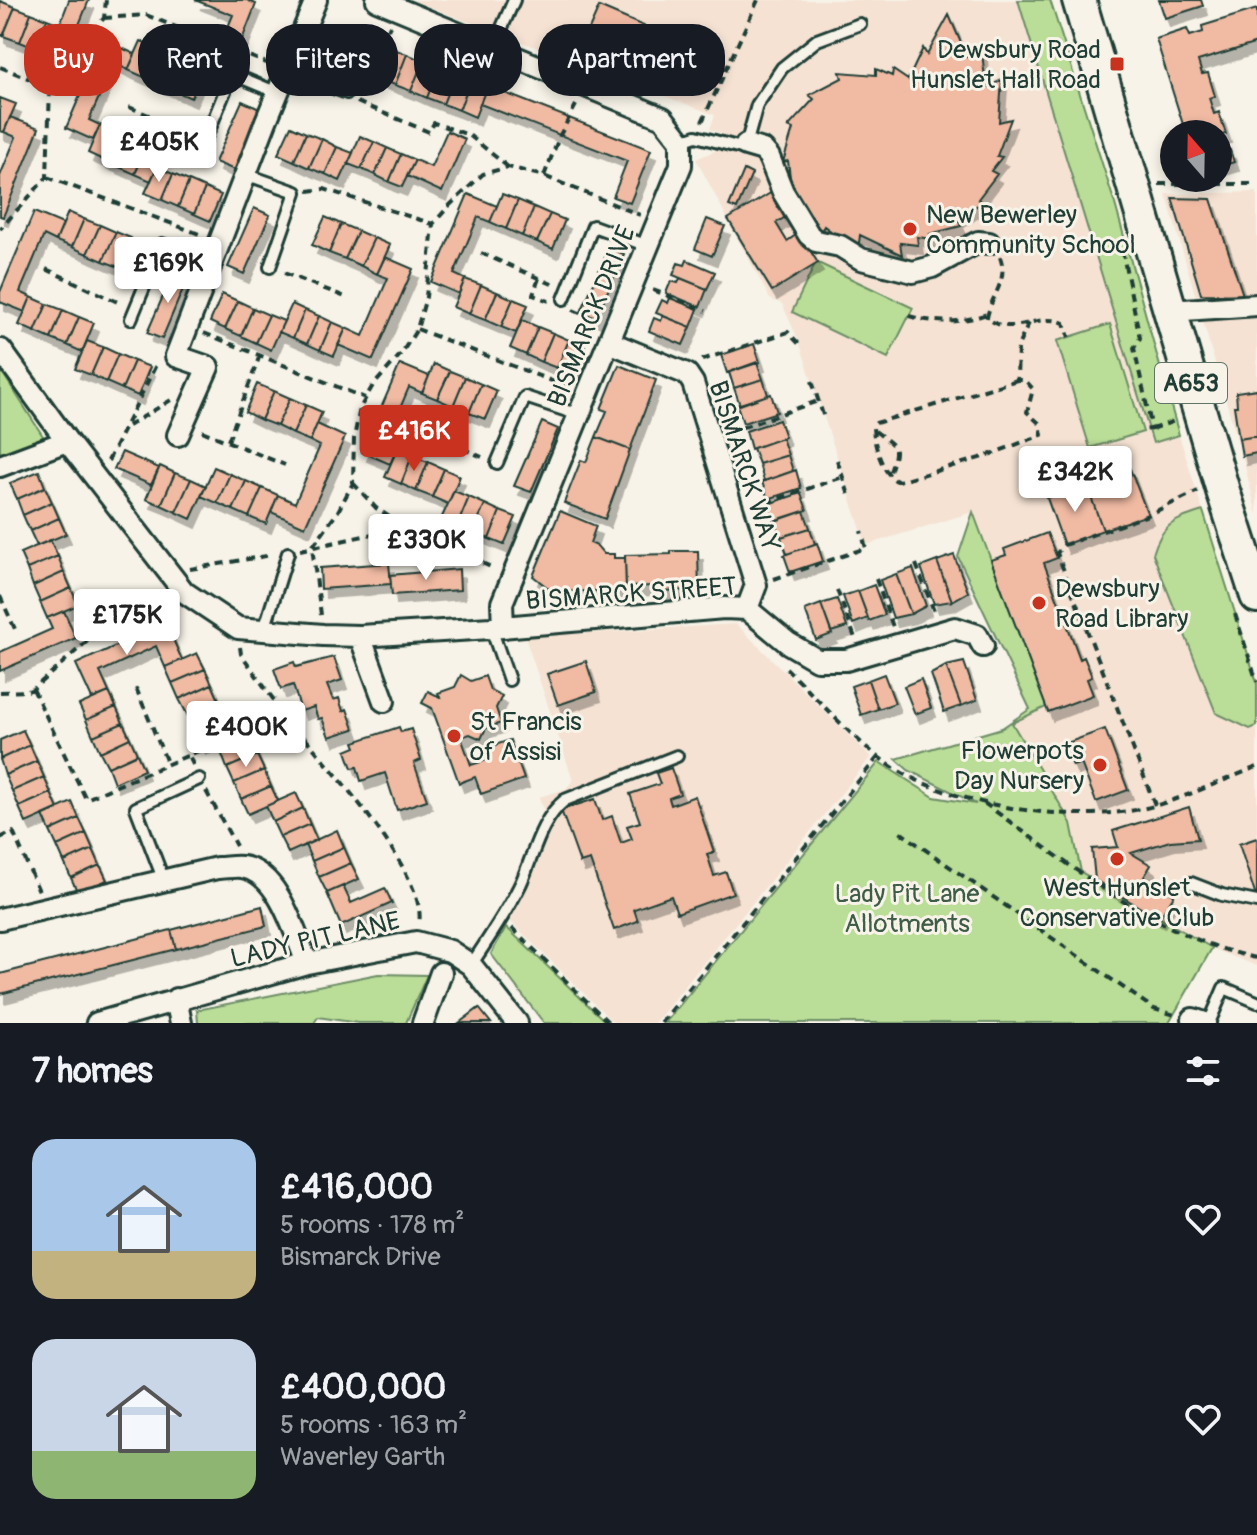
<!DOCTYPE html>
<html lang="en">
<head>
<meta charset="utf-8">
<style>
	:root { --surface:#171b24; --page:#242831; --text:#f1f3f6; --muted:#9ea1a6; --accent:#c8321e }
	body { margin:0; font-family:Pangolin,sans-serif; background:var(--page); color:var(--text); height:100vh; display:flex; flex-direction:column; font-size:30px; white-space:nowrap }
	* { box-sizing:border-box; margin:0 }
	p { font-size:26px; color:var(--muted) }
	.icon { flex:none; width:44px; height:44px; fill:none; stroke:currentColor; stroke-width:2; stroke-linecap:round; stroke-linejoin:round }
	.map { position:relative; height:1023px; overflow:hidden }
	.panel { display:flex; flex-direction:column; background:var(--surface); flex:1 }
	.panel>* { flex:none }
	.banner { position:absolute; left:24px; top:24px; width:800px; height:72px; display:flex; gap:16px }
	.needle { width:52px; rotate:340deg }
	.buttons { position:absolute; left:1160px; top:120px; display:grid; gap:16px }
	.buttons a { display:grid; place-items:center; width:72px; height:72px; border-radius:50%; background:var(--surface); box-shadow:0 4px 12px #0003; font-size:40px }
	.price { position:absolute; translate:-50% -68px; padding:0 18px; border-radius:8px; background:#fff; color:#222; font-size:26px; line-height:52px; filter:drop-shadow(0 2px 4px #0008) }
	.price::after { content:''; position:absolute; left:50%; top:48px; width:24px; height:18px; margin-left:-12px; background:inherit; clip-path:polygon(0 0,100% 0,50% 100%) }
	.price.active { background:var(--accent); color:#fff }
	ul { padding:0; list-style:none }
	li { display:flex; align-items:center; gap:24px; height:200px; padding:0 32px }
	li span { display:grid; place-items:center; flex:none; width:224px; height:160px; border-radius:24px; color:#555 }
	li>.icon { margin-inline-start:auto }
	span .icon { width:96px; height:96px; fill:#fffc; stroke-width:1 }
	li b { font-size:34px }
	h2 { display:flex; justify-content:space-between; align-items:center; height:96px; padding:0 32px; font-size:34px }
	.chip { padding:0 28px; border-radius:32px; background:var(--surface); box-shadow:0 4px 12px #0003; font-size:28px; line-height:72px }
	.chip.active { background:var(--accent); color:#fff }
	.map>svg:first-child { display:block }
	.built { fill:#f5e2d3 }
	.green { fill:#badd97; stroke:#6c8d66; stroke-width:2 }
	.building { fill:#f0baa3; stroke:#1f3d34; stroke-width:2; filter:url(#shadow) }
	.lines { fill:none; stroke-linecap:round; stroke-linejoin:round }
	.lane-casing { stroke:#1f3d34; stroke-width:16 }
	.street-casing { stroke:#1f3d34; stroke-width:26 }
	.primary-casing { stroke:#1f3d34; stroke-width:38 }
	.path { stroke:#1f3d34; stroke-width:4; stroke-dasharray:8 6; stroke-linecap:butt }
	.lane { stroke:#f7f3e8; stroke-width:10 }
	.street { stroke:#f7f3e8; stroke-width:20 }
	.primary { stroke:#f7f3e8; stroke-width:32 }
	.poi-dot { fill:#c8321e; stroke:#f7f3e8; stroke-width:3 }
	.labels { text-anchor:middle; stroke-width:6; stroke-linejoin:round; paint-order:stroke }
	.shield { fill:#f7f3e8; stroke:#60746a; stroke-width:2 }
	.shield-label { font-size:24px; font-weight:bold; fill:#1f3d34 }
	.poi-label { font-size:26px; fill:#1f3d34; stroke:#f7f3e8; text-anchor:start }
	.street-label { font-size:26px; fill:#1f3d34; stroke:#f7f3e8 }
	.park-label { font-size:26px; fill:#3e5d48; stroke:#f7f3e8 }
</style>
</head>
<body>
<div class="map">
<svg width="1257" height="1023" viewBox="0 0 1257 1023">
	<defs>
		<filter id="shadow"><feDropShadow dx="5" dy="9" stdDeviation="0" flood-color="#0004"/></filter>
	</defs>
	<rect width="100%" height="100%" fill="#f7f3e8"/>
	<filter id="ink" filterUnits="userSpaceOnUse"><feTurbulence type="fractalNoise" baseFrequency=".0125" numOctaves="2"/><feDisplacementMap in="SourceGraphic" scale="16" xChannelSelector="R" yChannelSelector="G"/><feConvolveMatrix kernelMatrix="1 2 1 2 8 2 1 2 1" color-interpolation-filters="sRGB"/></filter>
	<g filter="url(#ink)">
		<!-- built -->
		<path class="built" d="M411,0H1018L1153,443L1179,435L1257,683V966L1211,948L1081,872L1071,823L1012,723L1045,708L973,512L866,545L799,341L782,304L770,299L696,159L719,149L723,134L710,129L715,115Z
			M1257,192V515L1245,466L1166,194Z
			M736,624L871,757L655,1023H614L499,910L544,810L539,797L566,789L573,780L525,637Z"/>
		<!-- green -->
		<path class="green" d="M1018,0H1050L1115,204L1179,435L1153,443Z
			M816,262L913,308L888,358L792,312Z
			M1110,324L1143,432L1090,448L1057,341Z
			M0,369L48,444L0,461Z
			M1203,511L1257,683V726L1250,729L1216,713L1153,554C1162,523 1175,520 1203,511Z
			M973,512L1046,707L1012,723L1071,823L1081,872L1212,948L1169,1023H665L879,762L934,797L976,804L908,770L896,759L1002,728L1030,709L958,557Z
			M506,927L607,1023H544L491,954Z
			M378,974L427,975L406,1023H358L318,1017L314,1023H198L197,1010Z"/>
		<!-- building -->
		<path class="building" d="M69,0H89L70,47L40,36L47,19L60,24Z
			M195,0H247L256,4L242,40L225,34L233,15Z
			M1159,0H1201L1203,6L1165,18Z
			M0,1L15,7L3,36L0,34Z
			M15,7L31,13L20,42L3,36Z
			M599,7L660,33L643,72L582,45Z
			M1257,9V43L1198,61L1202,74L1208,73L1215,96L1209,98L1214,114L1219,112L1226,134L1221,135L1226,152L1230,150L1234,162L1218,167V134H1186L1156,39L1187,29L1190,36L1203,32L1202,26Z
			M31,13L47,19L35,48L20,42Z
			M949,15L967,57L981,43L986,88L1002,80L999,122L1011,119L997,156L1002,157L991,171L997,174L978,199L982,202L958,219L961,226L930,234L932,239L917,237L918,245L900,243L902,255L860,235L858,251L824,226L818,236L792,193L788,161L783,162L793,129L788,127L814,99L809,95L842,78L840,72L876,75V69L892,76L893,70L908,80L923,48L927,55Z
			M104,40L135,54L128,70L114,63L89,120L100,125L93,140L66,128Z
			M141,41L157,48L144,77L128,70Z
			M157,48L172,55L160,84L144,77Z
			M391,48L407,54L395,85L379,79Z
			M407,54L423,61L411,91L395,85Z
			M172,55L188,62L175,91L160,84Z
			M423,61L439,67L427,98L411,91Z
			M188,62L204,69L191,98L175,91Z
			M439,67L455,73L443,104L427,98Z
			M455,73L471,80L459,110L443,104Z
			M471,80L487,86L475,117L459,110Z
			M487,86L651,150L630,203L613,197L627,161L480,104Z
			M0,98L16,104L4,132L0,131Z
			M242,101L264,111L237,171L215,162Z
			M10,117L39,128L3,217L0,216V176L16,137L4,132Z
			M100,125L116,132L103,160L88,153Z
			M291,126L306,133L294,161L278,154Z
			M447,131L465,139L442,192L407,176L415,160L431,167Z
			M116,132L131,139L119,167L103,160Z
			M306,133L322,139L309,168L294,161Z
			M360,136L374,142L361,169L348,164Z
			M131,139L147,146L135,174L119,167Z
			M322,139L337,147L325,174L309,168Z
			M374,142L387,148L375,175L361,169Z
			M147,146L163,153L151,181L135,174Z
			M337,147L353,153L340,181L325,174Z
			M387,148L401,154L389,182L375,175Z
			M401,154L415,160L402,187L389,182Z
			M157,167L173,174L162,200L145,193Z
			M744,170L752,174L737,209L729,206Z
			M173,174L189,181L178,207L162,200Z
			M189,181L205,188L194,214L178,207Z
			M205,188L221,195L210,221L194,214Z
			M772,192L787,216L776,223L787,241L799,233L818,263L772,291L728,219Z
			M468,194L497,206L490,222L478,217L454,274L465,279L459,294L431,282Z
			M502,194L518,200L506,229L490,222Z
			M1172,198L1211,199L1243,295L1201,294Z
			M518,200L534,207L522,236L506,229Z
			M534,207L550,214L537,242L522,236Z
			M254,208L270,215L244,274L228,267Z
			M34,212L63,224L56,241L44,235L20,292L31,297L25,312L0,302V292Z
			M68,212L84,219L72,247L56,241Z
			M550,214L565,220L553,249L537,242Z
			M325,217L341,224L329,253L312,245Z
			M84,219L100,225L87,254L72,247Z
			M707,219L725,226L712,256L695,249Z
			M341,224L358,231L345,259L329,253Z
			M100,225L116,232L103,261L87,254Z
			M358,231L374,238L361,266L345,259Z
			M116,232L131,238L119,267L103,261Z
			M374,238L390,245L377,274L361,266Z
			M609,248L624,254L596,318L581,312Z
			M385,257L413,269L373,360L338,345L346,328L363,336L388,278L377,274Z
			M687,260L715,272L707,289L673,275L678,263L685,265Z
			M174,271L188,277L162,339L147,333Z
			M680,278L707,289L700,307L666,293L671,281L678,283Z
			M465,279L481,285L469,314L453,307Z
			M481,285L497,292L485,320L469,314Z
			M497,292L513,299L501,327L485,320Z
			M222,294L238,301L225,329L210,322Z
			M31,297L47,304L35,332L19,325Z
			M670,298L698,309L691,327L656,313L662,300L668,303Z
			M513,299L528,305L516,333L501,327Z
			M238,301L253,308L241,336L225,329Z
			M47,304L63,310L51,339L35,332Z
			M292,304L305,310L293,338L279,332Z
			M253,308L269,315L256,343L241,336Z
			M63,310L79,317L67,345L51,339Z
			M305,310L319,316L307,344L293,338Z
			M269,315L284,321L271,350L256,343Z
			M319,316L332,322L320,350L307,344Z
			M663,316L691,327L683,345L649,331L654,318L661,321Z
			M79,317L94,323L82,352L67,345Z
			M522,320L538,327L526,355L510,348Z
			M332,322L346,328L334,356L320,350Z
			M538,327L553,333L541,362L526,355Z
			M553,333L569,340L557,368L541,362Z
			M569,340L585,347L572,375L557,368Z
			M87,341L103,347L91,375L75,369Z
			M754,344L760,362L727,373L721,355Z
			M103,347L118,354L106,382L91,375Z
			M118,354L134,361L122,389L106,382Z
			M134,361L150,367L138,396L122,389Z
			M757,362L763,379L734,388L729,372Z
			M400,364L429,376L422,393L409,387L385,444L397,449L390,464L362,452Z
			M434,364L450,371L437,399L422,393Z
			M619,365L656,380L630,450L596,437L607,411L601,409Z
			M450,371L465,377L453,406L437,399Z
			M465,377L481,384L469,413L453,406Z
			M763,379L768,395L740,405L734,388Z
			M257,384L274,391L261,420L245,412Z
			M481,384L497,391L485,419L469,413Z
			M1257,389V436L1239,439L1234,406H1237L1236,392Z
			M274,391L290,398L277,426L261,420Z
			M771,394L777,412L743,423L737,405Z
			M290,398L306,405L293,434L277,426Z
			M306,405L322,412L310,441L293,434Z
			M779,420L785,437L751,449L746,431Z
			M542,422L558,429L531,492L514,486Z
			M317,424L345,437L305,527L271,512L278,495L295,503L320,446L310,441Z
			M1257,436V453L1242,456L1239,439Z
			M596,437L630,450L605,519L564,503L581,460L586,462Z
			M782,438L788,455L759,464L753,448Z
			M397,449L412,456L401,484L385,477Z
			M122,452L159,468L151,485L114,469Z
			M788,455L793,471L764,481L759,464Z
			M412,456L428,462L416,491L401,484Z
			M428,462L444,469L432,497L416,491Z
			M160,466L175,473L161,505L146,499Z
			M214,467L230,474L217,503L201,496Z
			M444,469L460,476L448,504L432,497Z
			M1130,469L1148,515L1103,530L1086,483Z
			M796,470L801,488L768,499L762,482Z
			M39,471L45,487L17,499L10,483Z
			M175,473L191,479L176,512L161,505Z
			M230,474L246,481L233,510L217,503Z
			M191,479L206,486L191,519L176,512Z
			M246,481L262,488L249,517L233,510Z
			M1086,483L1103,530L1064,545L1047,498Z
			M45,487L52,502L23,515L17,499Z
			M262,488L278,495L266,524L249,517Z
			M454,491L469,497L457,526L441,519Z
			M801,493L807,510L773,521L768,504Z
			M469,497L485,504L473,532L457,526Z
			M52,502L59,518L30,531L23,515Z
			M485,504L500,511L489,539L473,532Z
			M500,511L516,517L504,545L489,539Z
			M560,511L596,526L590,543L597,546L604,554H614V558H625L626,590L553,592L533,576Z
			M804,511L810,528L781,537L775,521Z
			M59,518L66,534L37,546L30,531Z
			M810,528L815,544L787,554L781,537Z
			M1047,533L1057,558L1044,563L1080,659L1084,657L1092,677L1087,679L1093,695L1048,712L991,560L1006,555L1004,549Z
			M50,540L58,556L27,569L20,553Z
			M817,543L823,561L790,572L784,555Z
			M671,551H698L699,590L653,591V586L626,587L625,555L671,554Z
			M954,555L968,592L952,601L937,561Z
			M58,556L64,572L33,586L27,569Z
			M937,561L952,601L934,604L921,567Z
			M389,563L391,584L321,589L320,568Z
			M913,568L926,606L911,614L896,574Z
			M459,569L460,590L392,595L390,575Z
			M64,572L71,588L40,602L33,586Z
			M896,574L911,614L893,618L880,580Z
			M874,585L885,615L869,621L858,591Z
			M71,588L78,605L47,618L40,602Z
			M858,591L868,618L853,624L843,596Z
			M837,599L847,627L831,632L821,604Z
			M821,604L832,634L816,640L805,610Z
			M64,611L76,638L0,671V652L52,629L47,618Z
			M166,623L182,660L165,667L156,646L100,672L109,692L92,699L76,664Z
			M197,653L205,669L172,683L165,667Z
			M334,657L342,680L327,685L333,700L339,698L343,711L347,709L354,729L329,737L322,718L318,719L314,707L301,711L293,685L281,689L274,669L294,662L296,667Z
			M586,661L596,692L558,705L547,674Z
			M964,662L977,700L961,706L946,666Z
			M946,666L961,706L944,712L931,674Z
			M205,669L212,684L179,699L172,683Z
			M884,674L895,703L878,709L868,680Z
			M461,675L471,681L485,676L490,690L502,696L496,708L501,723L486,728L481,739L470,734L461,737L471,765L490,759L486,748L510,740L524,779L481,794L475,777L459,783L432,708L422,703L428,691L440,697L438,693L455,687Z
			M921,679L931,708L915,714L904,686Z
			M868,680L878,709L861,715L851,686Z
			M212,684L219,700L187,714L179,699Z
			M109,692L116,707L86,720L79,705Z
			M219,700L226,716L194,730L187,714Z
			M116,707L123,723L93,736L86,720Z
			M226,716L233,732L201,746L194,730Z
			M123,723L130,738L100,752L93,736Z
			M399,727L401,732L411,729L421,760L414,763L427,800L397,810L385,773L361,781L357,767L352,768L346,751L356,747L354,742Z
			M1105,729L1128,790L1096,802L1081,763L1073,766L1064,744Z
			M23,730L30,745L0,759V740Z
			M130,738L137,754L108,767L100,752Z
			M250,739L257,755L227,768L221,752Z
			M30,745L37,761L5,775L0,759Z
			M137,754L144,770L114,783L108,767Z
			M257,755L264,770L234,783L227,768Z
			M37,761L44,777L12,791L5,775Z
			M671,768L680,794L669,798L671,805L695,796L714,852L707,854L714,876L726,872L733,893L677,913L671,896L634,909L638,921L614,930L590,860L580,863L561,810L595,799L602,820L612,816L621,843L632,839L627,826L640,822L630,794L660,784L656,773Z
			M264,770L271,786L241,799L234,783Z
			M44,777L51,793L19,807L12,791Z
			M271,786L278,801L248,814L241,799Z
			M51,793L58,809L26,823L19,807Z
			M296,793L303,808L273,822L266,806Z
			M72,802L79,818L50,831L43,815Z
			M1189,807L1198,839L1170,841L1131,853L1151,865L1144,877L1174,895L1159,919L1095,880L1092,849L1118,847L1113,831Z
			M303,808L310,824L280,837L273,822Z
			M79,818L86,833L57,846L50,831Z
			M310,824L317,840L288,853L280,837Z
			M337,830L344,847L312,861L305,845Z
			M86,833L93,849L64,862L57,846Z
			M1257,838V896L1256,897L1239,844Z
			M344,847L351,863L319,877L312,861Z
			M93,849L100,865L71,878L64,862Z
			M351,863L359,879L327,893L319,877Z
			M100,865L107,880L78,893L71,878Z
			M343,886L351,903L385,888L392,903L341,926L327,893Z
			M262,906L266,926L176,949L171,930Z
			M171,930L176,949L0,994V974Z
			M479,1008L491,1023H459Z"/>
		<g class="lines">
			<defs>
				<path id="lane" d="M493,48L514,0
					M286,71L347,93
					M681,141L696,136L745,149L757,105L782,68L817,40L860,24
					M201,150L232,74L278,93
					M245,174L296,192L270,267
					M564,299L593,226L648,246
					M131,319L162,244L211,262
					M497,463L525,397L579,415
					M491,628L509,680
					M264,630L288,553
					M164,881L136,808L199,779
					M1191,883L1222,895L1257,902
					M471,965C489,938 507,912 521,883C534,854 540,820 565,800L677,756
					M1209,1023L1224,988L1257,1002"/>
				<path id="street" d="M377,0L663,118L681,141V165L502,603L503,627
					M746,145L763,150L769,157L783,192L809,235L816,241L840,246L861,259L913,272L932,267L978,242L989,243
					M1170,311L1257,305
					M609,342L687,374L693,383L756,585L747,609
					M1,350L67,441L184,592L238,628L323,635L360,636L491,628L724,608L747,609L788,643L817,660H846L955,628L977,635L983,646
					M178,435L208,367L176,356L266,121L316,0
					M0,466L67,441
					M360,636L384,701
					M0,919L217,868C225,868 234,866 242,867C279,872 295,934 307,963
					M176,999L181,1023
					M1193,1019L1205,1023
					M97,1023L307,963L416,942L450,951L471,965L517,1023
					M423,1023L441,973"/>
				<path id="primary" d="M1079,0L1223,491L1257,596"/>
			</defs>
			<!-- lane casing -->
			<use href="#lane" class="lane-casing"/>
			<!-- street casing -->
			<use href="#street" class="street-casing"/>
			<!-- primary casing -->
			<use href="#primary" class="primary-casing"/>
			<!-- path -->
			<path class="path" d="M104,18L146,15L269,64
				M0,67L50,87L47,177L0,229
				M50,87L104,18L106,0
				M363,95L390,25
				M357,102L429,132L434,123L469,135L508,167
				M129,107L193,133
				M702,122L758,0
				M544,176L560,135L576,105
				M47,177L202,235
				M1159,184H1257
				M308,191L324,189L433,224
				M1122,250L1140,338L1134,348L1152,429L1143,430
				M481,253L552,284
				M1000,257C1009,281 991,295 987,318C1014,339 1036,311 1064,323L1069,337
				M46,269L120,303
				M284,273L348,298
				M539,278L533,295L549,301
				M653,290L706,311
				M573,310L598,321
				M909,316C936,324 961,323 987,314
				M417,329L570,388
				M204,333L365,398
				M702,360L788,332L799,344
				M1017,380L876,423L873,426C873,442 882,474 897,481L905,480L983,457L1042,435L1040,424L1027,412L1033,389L1025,380H1017L1018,346L1029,323
				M812,381L824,418
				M128,426L171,400
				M411,426L482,457
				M1152,429L1177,420
				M202,431L285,465
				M875,431C898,449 899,444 889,475
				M729,432L818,401
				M228,441L260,355
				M837,460L850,498
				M108,461L156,365
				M353,483L376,508L404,527L493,568
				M753,507L843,477
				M300,550L404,527
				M916,564L935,614
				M190,569L272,555
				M774,579L866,548L861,531
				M876,579L893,627
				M837,590L855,638
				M0,596L15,629
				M1235,614L1257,682
				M321,615L312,547L337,513L353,483L354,438L360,408L372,387L401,354L417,329L426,297L433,224L450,205L483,174L508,167L544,176L640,215
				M240,647L241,654C256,674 269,695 285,714C318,756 429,872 419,924
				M786,668C818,699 862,750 899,771C965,809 1081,825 1154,806C1189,796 1223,780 1257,767
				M136,688L168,765
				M33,689L86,799L189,755
				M0,692L28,691L33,689L99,631L163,598
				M193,765L189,755L284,713
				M206,791L236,846
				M984,803C1067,862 1154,937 1257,958
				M1155,805L1057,553L1064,545L1148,515L1198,491
				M900,832L1154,1009L1175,1015
				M0,838L13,832L39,891
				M512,928L609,1023
				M661,1023L878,757"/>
			<!-- lane -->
			<use href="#lane" class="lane"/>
			<!-- street -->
			<use href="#street" class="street"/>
			<!-- primary -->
			<use href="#primary" class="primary"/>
		</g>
	</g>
	<!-- markers -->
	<g class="poi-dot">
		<rect x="1109" y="56" width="16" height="16" rx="4"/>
		<circle cx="910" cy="229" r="8"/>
		<circle cx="1039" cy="603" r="8"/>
		<circle cx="454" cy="736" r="8"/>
		<circle cx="1100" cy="765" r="8"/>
		<circle cx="1117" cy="859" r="8"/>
	</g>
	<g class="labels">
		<!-- shield labels -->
		<rect class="shield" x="1155" y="363" width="72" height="40" rx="6"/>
		<g class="shield-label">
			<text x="1191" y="391">A653</text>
		</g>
		<!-- poi labels -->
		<g class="poi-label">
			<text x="1101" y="58" text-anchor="end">Dewsbury Road<tspan x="1101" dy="30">Hunslet Hall Road</tspan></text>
			<text x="926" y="223">New Bewerley<tspan x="926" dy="30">Community School</tspan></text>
			<text x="1055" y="597">Dewsbury<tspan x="1055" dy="30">Road Library</tspan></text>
			<text x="470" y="730">St Francis<tspan x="470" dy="30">of Assisi</tspan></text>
			<text x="1084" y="759" text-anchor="end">Flowerpots<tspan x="1084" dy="30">Day Nursery</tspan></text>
			<text x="1117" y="896" text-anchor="middle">West Hunslet<tspan x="1117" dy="30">Conservative Club</tspan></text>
		</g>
		<!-- street labels -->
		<g class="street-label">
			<text transform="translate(591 316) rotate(-68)" y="9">BISMARCK DRIVE</text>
			<text transform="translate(745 466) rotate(72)" y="9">BISMARCK WAY</text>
			<text transform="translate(631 593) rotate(-4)" y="9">BISMARCK STREET</text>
			<text transform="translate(315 939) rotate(-13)" y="9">LADY PIT LANE</text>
		</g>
		<!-- park labels -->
		<g class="park-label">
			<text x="907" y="902">Lady Pit Lane<tspan x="907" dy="30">Allotments</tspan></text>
		</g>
	</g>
</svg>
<div class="buttons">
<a><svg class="needle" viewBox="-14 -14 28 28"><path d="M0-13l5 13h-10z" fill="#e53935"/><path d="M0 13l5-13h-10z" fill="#9ea1a6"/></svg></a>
</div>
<b class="price" style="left:159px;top:184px">£405K</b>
<b class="price" style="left:168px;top:305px">£169K</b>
<b class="price active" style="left:414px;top:473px">£416K</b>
<b class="price" style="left:1075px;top:514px">£342K</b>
<b class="price" style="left:426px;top:582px">£330K</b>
<b class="price" style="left:127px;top:657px">£175K</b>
<b class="price" style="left:246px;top:769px">£400K</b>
<div class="banner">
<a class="chip active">Buy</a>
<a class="chip">Rent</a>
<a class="chip">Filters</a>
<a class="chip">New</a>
<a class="chip">Apartment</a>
</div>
</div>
<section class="panel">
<h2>7 homes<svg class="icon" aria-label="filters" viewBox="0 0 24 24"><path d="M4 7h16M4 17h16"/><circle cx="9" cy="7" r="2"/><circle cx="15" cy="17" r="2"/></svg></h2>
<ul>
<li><span style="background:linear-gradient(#a9c7e8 70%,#c2b280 0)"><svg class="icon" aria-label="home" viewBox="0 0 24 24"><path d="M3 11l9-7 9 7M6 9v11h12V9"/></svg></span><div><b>£416,000</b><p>5 rooms · 178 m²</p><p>Bismarck Drive</p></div><svg class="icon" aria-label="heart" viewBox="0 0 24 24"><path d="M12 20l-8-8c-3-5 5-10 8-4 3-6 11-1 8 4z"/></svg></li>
<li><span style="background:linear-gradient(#c9d6e8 70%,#8fb573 0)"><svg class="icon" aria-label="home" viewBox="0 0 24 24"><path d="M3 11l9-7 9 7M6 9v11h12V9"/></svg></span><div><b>£400,000</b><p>5 rooms · 163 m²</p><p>Waverley Garth</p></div><svg class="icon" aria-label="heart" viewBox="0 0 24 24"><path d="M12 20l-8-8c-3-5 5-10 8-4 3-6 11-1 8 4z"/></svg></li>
</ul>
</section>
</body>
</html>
